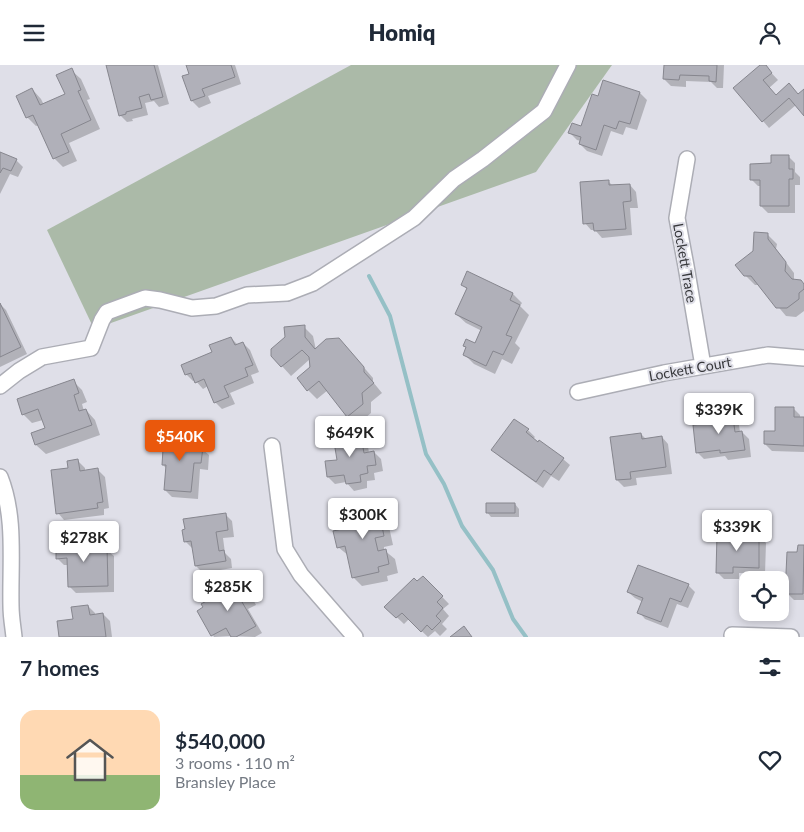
<!DOCTYPE html>
<html lang="en">
<head>
<meta charset="utf-8">
<style>
	:root { --surface:#fff; --page:#f2f2f3; --text:#1f2937; --muted:#747a83; --accent:#ea580c }
	body { margin:0; font-family:Lato,sans-serif; background:var(--page); color:var(--text); height:100vh; display:flex; flex-direction:column; font-size:19px; white-space:nowrap }
	* { box-sizing:border-box; margin:0 }
	p { font-size:16px; color:var(--muted) }
	.icon { flex:none; width:28px; height:28px; fill:none; stroke:currentColor; stroke-width:2; stroke-linecap:round; stroke-linejoin:round }
	.map { position:relative; height:572px; overflow:hidden }
	.sheet { display:flex; flex-direction:column; background:var(--surface); flex:1 }
	.sheet>* { flex:none }
	.controls { position:absolute; left:739px; top:506px; display:grid; gap:10px }
	.controls a { display:grid; place-items:center; width:50px; height:50px; border-radius:10px; background:var(--surface); box-shadow:0 2px 8px #0003; font-size:25px }
	.price { position:absolute; translate:-50% -42px; padding:0 11px; border-radius:5px; background:#fff; color:#222; font-size:16px; line-height:32px; filter:drop-shadow(0 1px 2px #0008) }
	.price::after { content:''; position:absolute; left:50%; top:30px; width:15px; height:11px; margin-left:-8px; background:inherit; clip-path:polygon(0 0,100% 0,50% 100%) }
	.price.on { background:var(--accent); color:#fff }
	ul { padding:0; list-style:none }
	li { display:flex; align-items:center; gap:15px; height:125px; padding:0 20px }
	li span { display:grid; place-items:center; flex:none; width:140px; height:100px; border-radius:15px; color:#555 }
	li>.icon { margin-inline-start:auto }
	span .icon { width:60px; height:60px; fill:#fffc; stroke-width:1 }
	li b { font-size:21px }
	h2 { display:flex; justify-content:space-between; align-items:center; height:60px; padding:0 20px; font-size:21px }
	header { display:flex; justify-content:space-between; align-items:center; height:65px; padding:0 20px; background:var(--surface); font-size:22px; font-weight:800 }
	.map>svg:first-child { display:block }
	.green { fill:#abbaa8 }
	.shadow { fill:#0003 }
	.lines { fill:none; stroke-linecap:round; stroke-linejoin:round }
	.stream { stroke:#95c0c6; stroke-width:4 }
	.building { fill:#b0b0b9; stroke:#86868e }
	.minor-casing { stroke:#acadb5; stroke-width:18 }
	.minor { stroke:#fff; stroke-width:15 }
	.labels { text-anchor:middle; stroke-width:4; stroke-linejoin:round; paint-order:stroke }
	.street-label { font-size:14px; fill:#37383b; stroke:#dfdfe8 }
</style>
</head>
<body>
<header><svg class="icon" aria-label="menu" viewBox="0 0 24 24"><path d="M4 6h16M4 12h16M4 18h16"/></svg>Homiq<svg class="icon" aria-label="person" viewBox="0 0 24 24"><circle cx="12" cy="8" r="4"/><path d="M4 21q1-7 8-7t8 7"/></svg></header>
<div class="map">
<svg width="804" height="572" viewBox="0 0 804 572">
	<rect width="100%" height="100%" fill="#dfdfe8"/>
	<!-- green -->
	<path class="green" d="M351,0H612L536,107L94,264L47,165Z"/>
	<!-- shadow -->
	<path class="shadow" d="M107,0H158L169,39L159,42L154,36L145,38L148,50L132,54L133,56L127,57L120,50Z
		M187,0H235L241,19L208,31L211,38L199,43L192,36L190,10Z
		M665,0H724L723,23H717L711,17L686,16V22L671,21L664,14Z
		M762,0H764L778,15L769,23L776,31L799,30L804,26V49L796,40L769,63L763,56Z
		M71,5L81,14L90,34L87,35L100,64L69,78L77,96L63,102L54,93L39,60L36,61L27,52L32,24L41,34L44,40L67,30Z
		M604,16L640,28L647,35L637,65L626,62L623,70L611,66L602,91L587,86L580,79L581,76L577,75L570,68L581,62L599,32Z
		M0,88L16,95L23,102L18,112L10,109L0,129Z
		M788,91L795,98V107L800,112V120H795V148H768L761,141V121H758L751,114Z
		M608,116L613,121L630,120L636,127L638,143H630L632,170L602,173L595,165H591L585,158Z
		M767,169L777,179L776,184L794,208V216L804,220V246L796,252L786,251L760,220H755L745,210L754,187Z
		M468,208L513,229L522,238L520,241L529,250L515,278L520,283L512,299L502,294L495,309L474,299L464,289L476,279L482,266L466,258L456,249L468,225L462,219Z
		M0,239L6,245L27,289L0,302Z
		M304,262L313,271L316,285L348,284L373,313V317L382,328L371,337V348L357,360L328,325L317,334L308,325L310,294L291,311L272,290Z
		M231,273L238,280L243,278L250,285L259,307L251,310L254,318L230,328L235,339L222,344L215,337L208,321L203,324L195,315L193,316L186,309Z
		M73,316L82,325L87,337L82,339L84,346L86,345L95,355L100,370L46,389L36,380L32,369L47,364L43,355L32,358L23,349Z
		M793,343L800,350V353H804V387L772,386L765,379L776,367Z
		M731,347L738,354L740,367H742L749,374L751,392L728,395L725,391L704,394L697,387L718,358Z
		M528,365L535,372L533,374L563,394L570,400L559,416L551,411L543,423L500,392L493,385Z
		M360,368L367,375L369,388L374,387L381,394L383,406L374,408L375,415L367,416V423L354,426L346,417L335,419L328,412Z
		M641,369L646,374L662,372L668,379L672,409L636,413L637,420L624,422L617,415Z
		M188,371L195,378V383L202,384L209,390L208,405L200,404L198,434L172,432L165,425L167,404L163,400Z
		M78,396L85,403V406L98,405L105,412L109,443L104,444V450L64,455L58,448L70,404Z
		M376,438L386,448L393,480L384,482V485L395,494L398,508L387,511L388,516L362,521L353,512L349,491L338,482L352,463Z
		M515,439L519,444V452H491L487,447Z
		M225,449L232,456L234,472L223,473L225,488L231,494L232,503L203,508L196,501L194,483H192L185,476L186,465Z
		M759,471L766,478L765,509L739,508V514H724L717,507Z
		M97,477L114,491V527L76,528L69,521V500H64L57,493Z
		M804,481V535H794L787,528L799,489Z
		M423,512L449,539L443,544L449,551L442,559L447,564L440,571L435,566L428,572L409,554L404,559L386,542Z
		M241,518L248,525L256,540L248,544L262,568L255,572L231,571L214,572L199,546Z
		M688,520L695,527L688,543L677,539L668,563L645,554L639,547L643,537L635,533L628,527Z
		M88,541L95,548V550L103,549L110,556L112,572H61Z"/>
	<g class="lines">
		<!-- stream -->
		<path class="stream" d="M369,211L390,251L426,389L444,419L462,461L493,505L513,554L526,572"/>
	</g>
	<!-- building -->
	<path class="building" d="M106,0H154L163,32L151,35L149,29L139,32L142,43L126,47V49L119,51Z
		M186,0H231L235,12L202,24L205,31L191,36L182,11L189,9Z
		M664,0H717L716,17L709,16V11L680,10L679,15L663,14Z
		M760,0H766L772,8L763,15L776,30L789,18L798,29L804,24V51L789,33L762,57L733,23Z
		M72,3L81,25L78,26L91,55L61,69L69,87L53,94L33,50L26,53L16,31L32,23L40,40L65,29L56,10Z
		M603,15L640,27L630,59L619,56L616,64L604,60L596,85L579,79L581,72L568,68L572,58L581,61L592,29L598,31Z
		M0,87L17,94L11,106L3,103L0,108Z
		M771,90H789V104H793V114H789V141H760V115H750V99L771,98Z
		M609,115V120L630,119L631,136L623,137L626,164L594,166L593,158L583,159L580,117Z
		M754,167L768,168V174L786,197L785,206L792,214L801,215L804,219V224L799,228V234L787,243H776L751,211H744L735,200L753,186Z
		M467,206L513,228L510,235L520,240L506,270L512,272L503,290L493,286L486,301L463,290L466,282L463,281L466,274L475,278L482,262L455,249L467,223L461,220Z
		M0,238L21,282L0,292Z
		M305,260V272L315,284L326,274L339,273L364,302V307L374,318L362,328L363,339L347,352L319,316L307,326L297,313L310,302L309,292L302,285L281,302L271,291V284L285,272L284,262Z
		M231,272L235,280L243,277L253,300L245,303L248,311L224,321L229,332L214,338L204,314L195,318L191,308L185,310L181,300L212,287L209,280Z
		M74,314L79,328L74,330L79,346L86,344L92,360L35,380L31,368L45,363L38,344L22,350L17,334Z
		M775,342H794V352H804V381L764,379V366H775Z
		M732,345L735,367L742,366L745,385L720,388V385L696,388L693,360L717,357L716,347Z
		M514,354L529,364L526,367L538,377L539,375L564,393L551,410L544,405L536,417L491,385Z
		M360,366L364,388L374,386L376,400L367,401L368,408L360,410L361,417L346,419L344,410L327,412L325,396L337,395L333,371Z
		M164,368L189,370L188,381L203,382L201,398H194L191,427L164,425L166,400H162Z
		M641,368L642,374L662,371L666,402L630,407L631,414L616,415L610,372Z
		M78,394L80,406L98,403L103,437L97,438L98,443L56,449L51,405L68,403L67,396Z
		M377,437L384,471L375,473L378,486L386,484L389,499L378,502L379,507L352,513L345,481L337,483L333,466L351,462L347,444Z
		M486,438H515V448H486Z
		M226,448L228,465L216,467L219,486L224,485L226,496L195,501L191,476L184,477L182,465L185,464L183,454Z
		M717,469L759,470V503L733,502V508H716Z
		M97,475V482H107L108,521L68,522L67,493L56,494V476Z
		M798,480H804L803,529H785L787,487H797Z
		M638,500L689,519L681,537L670,533L661,557L637,548L643,533L627,527Z
		M423,511L443,531L437,537L443,543L436,551L441,556L432,565L427,560L421,567L402,548L396,553L384,542L414,513L417,516Z
		M241,517L250,532L242,537L256,561L236,572H231L226,563L211,571L197,546L203,542L201,539Z
		M88,540L90,550L103,548L106,572H59L57,556L73,554L71,542Z
		M464,561L472,572H450Z"/>
	<g class="lines">
		<defs>
			<path id="minor" d="M687,94L677,153L686,201L703,301
				M0,321L19,306L42,292L91,283L102,255L107,247L145,233L160,235L192,243L216,241L247,230L287,228L313,218L414,153L454,114L483,94L544,46L568,0
				M578,327L664,308L768,290L804,293
				M272,381L285,484L301,510L355,572
				M0,412C16,452 10,498 11,541C11,552 13,562 14,572
				M732,570L791,572"/>
		</defs>
		<!-- minor casing -->
		<use href="#minor" class="minor-casing"/>
		<!-- minor -->
		<use href="#minor" class="minor"/>
	</g>
	<g class="labels">
		<!-- street labels -->
		<g class="street-label">
			<text transform="translate(685 198) rotate(80)" y="5">Lockett Trace</text>
			<text transform="translate(690 304) rotate(-10)" y="5">Lockett Court</text>
		</g>
	</g>
</svg>
<div class="controls">
<a><svg class="icon" aria-label="locate" viewBox="0 0 24 24"><circle cx="12" cy="12" r="6"/><path d="M12 2v4M12 18v4M2 12h4M18 12h4"/></svg></a>
</div>
<b class="price" style="left:719px;top:370px">$339K</b>
<b class="price" style="left:350px;top:393px">$649K</b>
<b class="price on" style="left:180px;top:397px">$540K</b>
<b class="price" style="left:363px;top:475px">$300K</b>
<b class="price" style="left:737px;top:487px">$339K</b>
<b class="price" style="left:84px;top:498px">$278K</b>
<b class="price" style="left:228px;top:547px">$285K</b>
</div>
<section class="sheet">
<h2>7 homes<svg class="icon" aria-label="filters" viewBox="0 0 24 24"><path d="M4 7h16M4 17h16"/><circle cx="9" cy="7" r="2"/><circle cx="15" cy="17" r="2"/></svg></h2>
<ul>
<li><span style="background:linear-gradient(#ffd9b3 65%,#8fb573 0)"><svg class="icon" aria-label="home" viewBox="0 0 24 24"><path d="M3 11l9-7 9 7M6 9v11h12V9"/></svg></span><div><b>$540,000</b><p>3 rooms · 110 m²</p><p>Bransley Place</p></div><svg class="icon" aria-label="heart" viewBox="0 0 24 24"><path d="M12 20l-8-8c-3-5 5-10 8-4 3-6 11-1 8 4z"/></svg></li>
</ul>
</section>
</body>
</html>
